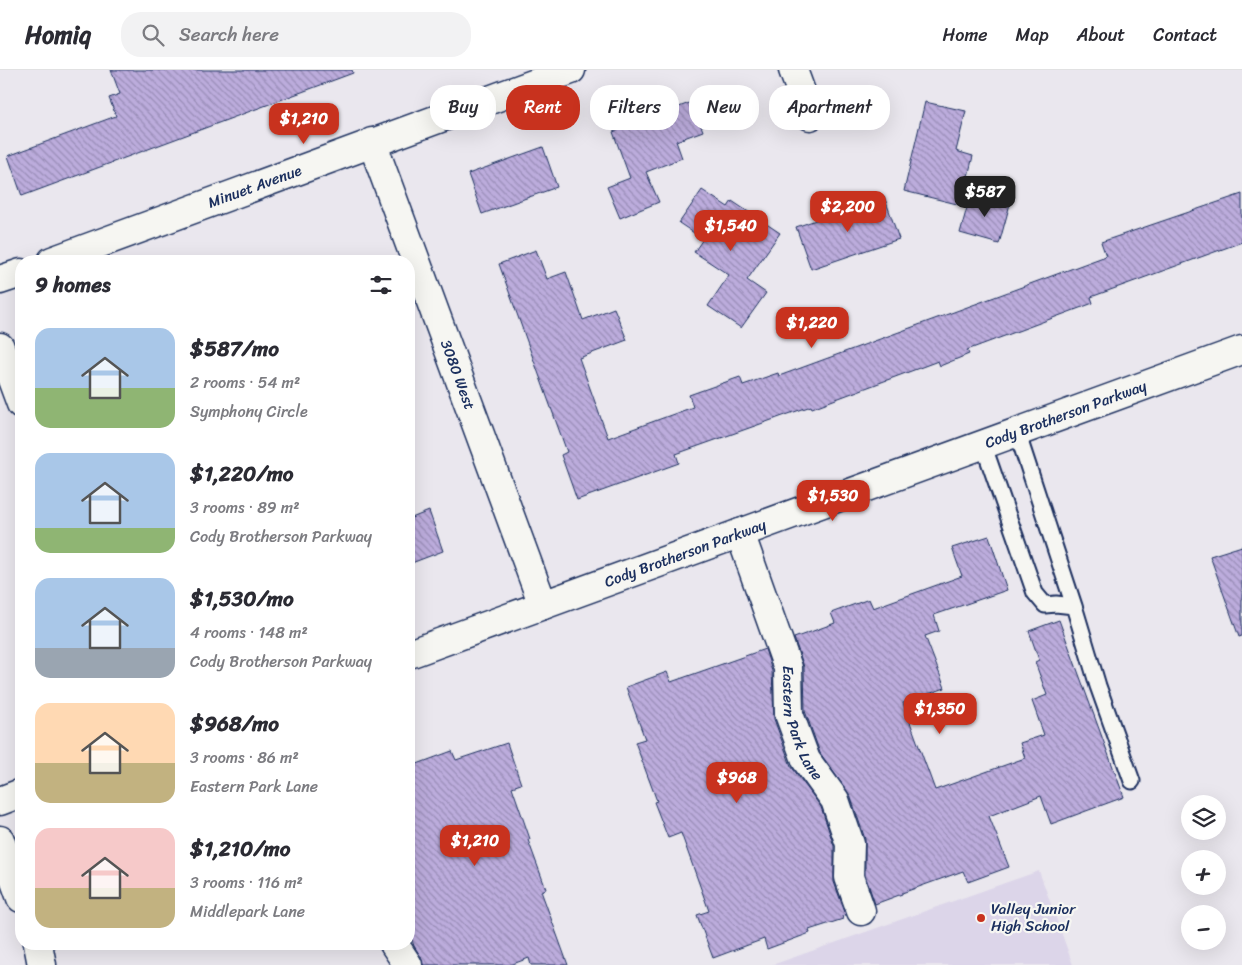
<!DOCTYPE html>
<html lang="en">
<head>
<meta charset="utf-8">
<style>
	:root { --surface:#fff; --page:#f2f2f3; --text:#2b2b33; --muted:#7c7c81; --line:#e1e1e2; --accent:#c8321e }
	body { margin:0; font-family:Sriracha,sans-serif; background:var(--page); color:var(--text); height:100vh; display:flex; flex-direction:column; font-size:19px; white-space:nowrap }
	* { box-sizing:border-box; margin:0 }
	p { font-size:16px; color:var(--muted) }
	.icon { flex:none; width:28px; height:28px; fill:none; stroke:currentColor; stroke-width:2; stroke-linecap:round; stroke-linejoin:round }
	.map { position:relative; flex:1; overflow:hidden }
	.details { position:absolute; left:15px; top:185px; width:400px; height:695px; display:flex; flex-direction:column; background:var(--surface); border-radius:20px; box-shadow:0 5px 20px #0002 }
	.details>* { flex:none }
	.hud { position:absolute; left:430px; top:15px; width:475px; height:45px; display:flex; gap:10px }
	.tools { position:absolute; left:1181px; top:725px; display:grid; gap:10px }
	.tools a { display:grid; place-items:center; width:45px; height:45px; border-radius:50%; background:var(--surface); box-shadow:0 5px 20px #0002; font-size:25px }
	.price { position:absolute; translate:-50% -42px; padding:0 11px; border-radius:10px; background:var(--accent); color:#fff; font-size:16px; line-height:32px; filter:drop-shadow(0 1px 2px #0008) }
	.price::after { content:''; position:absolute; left:50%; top:30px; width:15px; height:11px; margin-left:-8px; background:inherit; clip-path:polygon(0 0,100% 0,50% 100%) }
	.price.selected { background:#222; color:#fff }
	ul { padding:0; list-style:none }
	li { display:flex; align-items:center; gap:15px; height:125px; padding:0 20px }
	li span { display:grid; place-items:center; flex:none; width:140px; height:100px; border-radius:15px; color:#555 }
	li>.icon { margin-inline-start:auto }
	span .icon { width:60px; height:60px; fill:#fffc; stroke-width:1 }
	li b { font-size:21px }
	h2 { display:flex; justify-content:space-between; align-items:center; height:60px; padding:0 20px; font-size:21px }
	.chip { padding:0 18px; border-radius:20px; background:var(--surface); box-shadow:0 5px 20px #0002; font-size:18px; line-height:45px }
	.chip.selected { background:var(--accent); color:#fff }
	header { display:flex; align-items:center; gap:30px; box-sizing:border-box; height:70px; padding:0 25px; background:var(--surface); border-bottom:1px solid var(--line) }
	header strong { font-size:24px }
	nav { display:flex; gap:28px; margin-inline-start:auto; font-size:18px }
	.search { width:350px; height:45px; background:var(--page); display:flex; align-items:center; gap:12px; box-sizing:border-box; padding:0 18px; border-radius:20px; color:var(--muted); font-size:19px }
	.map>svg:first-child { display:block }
	.built { fill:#dcd5e9 }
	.building { fill:url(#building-back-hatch); stroke:#1b2f5e }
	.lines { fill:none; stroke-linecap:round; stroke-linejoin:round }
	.service-casing { stroke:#1b2f5e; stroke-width:19 }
	.minor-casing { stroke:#1b2f5e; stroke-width:31 }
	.secondary-casing { stroke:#1b2f5e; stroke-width:31 }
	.service { stroke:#f6f6f2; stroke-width:15 }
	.minor { stroke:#f6f6f2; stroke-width:28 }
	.secondary { stroke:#f6f6f2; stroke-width:28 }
	.poi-dot { fill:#c8321e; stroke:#f6f6f2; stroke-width:2 }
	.labels { text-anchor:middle; stroke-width:4.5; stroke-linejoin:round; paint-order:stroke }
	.street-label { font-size:15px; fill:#1b2f5e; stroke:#f6f6f2 }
	.poi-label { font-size:15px; fill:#1b2f5e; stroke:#f6f6f2; text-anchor:start }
</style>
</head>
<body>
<header>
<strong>Homiq</strong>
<div class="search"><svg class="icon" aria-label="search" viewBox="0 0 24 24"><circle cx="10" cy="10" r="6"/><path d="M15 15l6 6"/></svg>Search here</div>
<nav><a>Home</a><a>Map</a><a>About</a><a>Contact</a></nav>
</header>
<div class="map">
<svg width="1242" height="895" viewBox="0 0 1242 895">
	<defs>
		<pattern id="building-back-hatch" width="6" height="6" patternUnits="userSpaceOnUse" patternTransform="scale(1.25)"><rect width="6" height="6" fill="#bcacdc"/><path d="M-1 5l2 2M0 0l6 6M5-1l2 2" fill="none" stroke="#988cb6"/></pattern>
	</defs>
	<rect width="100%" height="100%" fill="#eae7ee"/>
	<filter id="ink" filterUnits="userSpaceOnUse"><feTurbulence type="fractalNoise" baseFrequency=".02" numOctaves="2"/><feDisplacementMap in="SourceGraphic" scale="10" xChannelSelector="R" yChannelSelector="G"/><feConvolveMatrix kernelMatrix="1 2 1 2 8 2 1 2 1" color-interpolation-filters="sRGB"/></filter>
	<g filter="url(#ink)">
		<!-- built -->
		<path class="built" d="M1039,801L1073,895H772Z"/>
		<!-- building -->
		<path class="building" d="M111,0H352L353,3L22,126L8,86L116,46L109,28L120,24Z
			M692,32L703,61L676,71L682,88L646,102L659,132L620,148L607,117L630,108L613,62Z
			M925,32L966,41L956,81L973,86L961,135L904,121Z
			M543,77L557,117L482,144L468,104Z
			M702,120L728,137L732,131L780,163L747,210L766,223L741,258L708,236L729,205L694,182L703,169L679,153Z
			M971,123L1010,134L999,174L960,163Z
			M1242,124V172L1091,227L1093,233L967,280L969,284L940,296L938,291L812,338L811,336L676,384L679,393L577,430L561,385L567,382L499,194L536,180L547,209L566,202L583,250L614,238L627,270L579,288L608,368L693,337L689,325L740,307L743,315L778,303L779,306L981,232L1106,186L1101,172Z
			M884,126L899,169L811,199L796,157Z
			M429,441L443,481L409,494V449Z
			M989,466L1007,520L934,545L939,561L925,566L945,618L903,633L935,720L1025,688L1020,673L1044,665L1032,631L1047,625L1035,592L1039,590L1029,561L1059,550L1124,727L1051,754L1041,726L989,746L1009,797L968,812L963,801L902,823V824L875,834L865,805V769L850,725L820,683L805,641L804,597L794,568L835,553L831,543L869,529L873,538L962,506L952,478Z
			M1242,476V566L1239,567L1210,486Z
			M765,579L772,601L774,649L791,696L821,737L834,776V812L846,845L842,846L843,849L809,860L810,863L767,879L764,869L713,888L697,845L709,841L681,763L668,768L654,732L657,731L635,672L645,669L626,617L667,602L671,612Z
			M507,673L521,714L512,717L530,769L528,770L546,819L541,821L568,895H531L529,888L510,895H423L421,887L414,876L409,862V697L452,681L456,690Z"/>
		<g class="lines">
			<defs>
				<path id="service" d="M1017,362L1074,536
					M983,374L1035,523L1045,535L1056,534L1074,536L1098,616L1132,711"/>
				<g id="minor">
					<path d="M793,0L810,46"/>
					<path id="s1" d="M372,72L543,535"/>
					<path id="s2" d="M52,191L571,0"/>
					<path d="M0,210L21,203"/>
					<path d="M0,277L21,334"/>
					<path id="s3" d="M740,463L788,598L789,644L806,690L835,730L850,774L849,807L861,841"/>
					<path d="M0,770L21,828"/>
					<path d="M38,874L42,895"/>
					<path d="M394,874L408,895"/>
				</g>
				<g id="secondary">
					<path id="s4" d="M409,584L1242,280"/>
					<path d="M0,731L21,723"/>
				</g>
			</defs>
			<!-- service casing -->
			<use href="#service" class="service-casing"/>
			<!-- minor casing -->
			<use href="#minor" class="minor-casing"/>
			<!-- secondary casing -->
			<use href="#secondary" class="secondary-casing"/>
			<!-- service -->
			<use href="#service" class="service"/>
			<!-- minor -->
			<use href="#minor" class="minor"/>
			<!-- secondary -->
			<use href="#secondary" class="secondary"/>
		</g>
	</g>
	<!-- markers -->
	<circle class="poi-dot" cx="981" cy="848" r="5"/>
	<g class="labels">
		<!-- street labels -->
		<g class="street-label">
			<text dy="5" stroke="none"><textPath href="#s2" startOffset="216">Minuet Avenue</textPath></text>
			<text dy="5" stroke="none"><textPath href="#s1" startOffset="248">3080 West</textPath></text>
			<text dy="5" stroke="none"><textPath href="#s4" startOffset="699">Cody Brotherson Parkway</textPath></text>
			<text dy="5" stroke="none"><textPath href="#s4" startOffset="294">Cody Brotherson Parkway</textPath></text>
			<text dy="5" stroke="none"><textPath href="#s3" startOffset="201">Eastern Park Lane</textPath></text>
		</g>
		<!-- poi labels -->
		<g class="poi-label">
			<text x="991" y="844">Valley Junior<tspan x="991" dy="17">High School</tspan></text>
		</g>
	</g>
</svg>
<div class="tools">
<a><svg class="icon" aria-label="layers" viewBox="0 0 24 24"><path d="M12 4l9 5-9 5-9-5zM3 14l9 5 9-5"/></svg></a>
<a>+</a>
<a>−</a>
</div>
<b class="price" style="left:304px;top:75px">$1,210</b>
<b class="price selected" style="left:985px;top:148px">$587</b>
<b class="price" style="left:848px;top:163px">$2,200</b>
<b class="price" style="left:731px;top:182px">$1,540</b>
<b class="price" style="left:812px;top:279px">$1,220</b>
<b class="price" style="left:833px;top:452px">$1,530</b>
<b class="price" style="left:940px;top:665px">$1,350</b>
<b class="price" style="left:737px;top:734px">$968</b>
<b class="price" style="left:475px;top:797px">$1,210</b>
<div class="hud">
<a class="chip">Buy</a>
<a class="chip selected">Rent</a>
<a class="chip">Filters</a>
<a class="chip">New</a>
<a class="chip">Apartment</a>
</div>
<section class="details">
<h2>9 homes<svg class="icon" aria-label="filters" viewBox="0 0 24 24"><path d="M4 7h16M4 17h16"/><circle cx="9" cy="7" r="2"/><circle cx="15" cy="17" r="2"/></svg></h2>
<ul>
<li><span style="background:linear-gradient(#a9c7e8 60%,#8fb573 0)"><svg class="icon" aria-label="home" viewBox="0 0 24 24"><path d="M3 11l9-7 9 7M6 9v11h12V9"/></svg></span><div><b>$587/mo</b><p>2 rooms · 54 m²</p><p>Symphony Circle</p></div></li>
<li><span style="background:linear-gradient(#a9c7e8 75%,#8fb573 0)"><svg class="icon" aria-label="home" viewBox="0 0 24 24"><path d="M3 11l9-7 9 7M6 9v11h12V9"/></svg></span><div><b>$1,220/mo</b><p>3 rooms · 89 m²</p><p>Cody Brotherson Parkway</p></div></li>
<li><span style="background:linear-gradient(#a9c7e8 70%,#9aa5b1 0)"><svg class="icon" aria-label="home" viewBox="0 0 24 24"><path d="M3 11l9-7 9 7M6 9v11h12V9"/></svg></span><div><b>$1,530/mo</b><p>4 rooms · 148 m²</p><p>Cody Brotherson Parkway</p></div></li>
<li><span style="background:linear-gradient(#ffd9b3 60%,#c2b280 0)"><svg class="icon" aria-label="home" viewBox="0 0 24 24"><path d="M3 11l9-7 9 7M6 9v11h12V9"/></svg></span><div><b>$968/mo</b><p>3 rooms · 86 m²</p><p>Eastern Park Lane</p></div></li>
<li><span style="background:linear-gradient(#f6c9c9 60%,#c2b280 0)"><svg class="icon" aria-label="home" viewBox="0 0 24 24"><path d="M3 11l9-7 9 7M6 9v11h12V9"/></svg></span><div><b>$1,210/mo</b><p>3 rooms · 116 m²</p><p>Middlepark Lane</p></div></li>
</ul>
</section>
</div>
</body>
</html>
